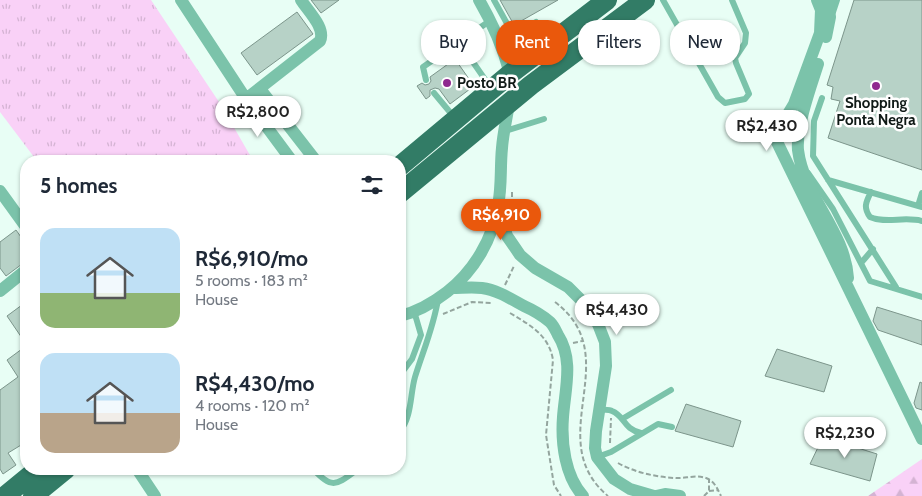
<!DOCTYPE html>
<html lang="en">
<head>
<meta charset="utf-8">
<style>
	:root { --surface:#fff; --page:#f2f2f3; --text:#1f2937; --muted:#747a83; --accent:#ea580c }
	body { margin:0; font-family:Cabin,sans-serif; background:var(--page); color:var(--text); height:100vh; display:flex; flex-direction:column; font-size:19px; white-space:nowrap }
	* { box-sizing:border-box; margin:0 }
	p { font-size:16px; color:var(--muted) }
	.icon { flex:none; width:28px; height:28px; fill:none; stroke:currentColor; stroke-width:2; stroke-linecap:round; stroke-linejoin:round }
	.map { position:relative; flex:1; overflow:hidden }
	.panel { position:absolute; left:20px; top:155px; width:386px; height:320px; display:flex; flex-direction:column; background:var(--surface); border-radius:20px; box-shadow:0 1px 4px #0004 }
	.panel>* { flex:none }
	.hud { position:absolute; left:421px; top:20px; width:425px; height:45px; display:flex; gap:10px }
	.price { position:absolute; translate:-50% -42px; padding:0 11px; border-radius:18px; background:#fff; color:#222; font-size:16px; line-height:32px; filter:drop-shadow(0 1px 2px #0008) }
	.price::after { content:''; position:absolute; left:50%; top:30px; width:15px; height:11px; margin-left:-8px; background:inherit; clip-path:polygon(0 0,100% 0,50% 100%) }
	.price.selected { background:var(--accent); color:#fff }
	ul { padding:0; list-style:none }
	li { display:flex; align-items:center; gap:15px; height:125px; padding:0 20px }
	li span { display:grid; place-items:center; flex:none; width:140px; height:100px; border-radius:15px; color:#555 }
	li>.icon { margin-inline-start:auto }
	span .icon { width:60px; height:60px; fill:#fffc; stroke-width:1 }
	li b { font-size:21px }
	h2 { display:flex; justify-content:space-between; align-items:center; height:60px; padding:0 20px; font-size:21px }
	.chip { padding:0 18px; border-radius:20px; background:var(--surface); box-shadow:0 1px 4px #0004; font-size:18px; line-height:45px }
	.chip.selected { background:var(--accent); color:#fff }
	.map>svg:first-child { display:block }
	.forest { fill:url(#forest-firs) }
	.park { fill:url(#park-tufts) }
	.building { fill:#b7d2c7; stroke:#7c958b }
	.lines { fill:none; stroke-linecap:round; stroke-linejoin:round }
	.path { stroke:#94a59e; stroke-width:2; stroke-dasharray:5 2.5; stroke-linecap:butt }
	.service { stroke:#7bc3aa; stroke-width:6 }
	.minor { stroke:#7bc3aa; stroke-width:12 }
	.trunk { stroke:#327c66; stroke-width:20 }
	.poi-dot { fill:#8f298f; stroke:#fff; stroke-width:2 }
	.labels { text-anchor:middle; stroke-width:5; stroke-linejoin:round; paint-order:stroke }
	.poi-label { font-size:15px; font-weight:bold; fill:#0f1916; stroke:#fff; text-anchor:start }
</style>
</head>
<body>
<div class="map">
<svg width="922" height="496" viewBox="0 0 922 496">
	<defs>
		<pattern id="forest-firs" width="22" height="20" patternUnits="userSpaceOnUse" patternTransform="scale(1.25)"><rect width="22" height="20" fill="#f9d1f7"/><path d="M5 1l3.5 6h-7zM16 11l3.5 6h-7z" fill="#d4b3d3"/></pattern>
		<pattern id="park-tufts" width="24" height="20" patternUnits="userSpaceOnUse" patternTransform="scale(1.25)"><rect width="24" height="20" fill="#f9d1f7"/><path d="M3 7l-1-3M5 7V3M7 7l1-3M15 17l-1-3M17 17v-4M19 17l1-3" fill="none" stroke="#d4b3d3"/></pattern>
	</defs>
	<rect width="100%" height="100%" fill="#e8fef5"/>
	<!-- forest -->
	<path class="forest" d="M922,459V496H868Z"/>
	<!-- park -->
	<path class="park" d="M0,0H151L221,105L251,157L243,161H37L0,112Z"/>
	<!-- building -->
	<path class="building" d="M311,0H339L321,13Z
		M500,0H558L514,25Z
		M854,0H922V170L828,138L840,101L831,99L833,87L827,85Z
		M297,12L313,34L257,75L241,53Z
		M455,59L474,86L450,104L439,89L435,88L430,90V96L426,99L417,86L422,83L425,85L429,84L431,81L430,77Z
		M16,230L26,244V261L6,276L0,268V242Z
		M26,302V344L7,316Z
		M877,307L922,321V345L878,330L873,321Z
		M26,346V388L23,385L26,390V442L8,453L16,465L3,474L0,469V390L18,377L7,360Z
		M777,349L832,366L824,392L765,376Z
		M920,382L922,383V410L916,408L914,403Z
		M686,404L741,421L733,447L675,431Z
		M823,437L877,454L870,481L810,464Z"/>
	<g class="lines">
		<!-- path -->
		<path class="path" d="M512,192V212
			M505,285L514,266
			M555,302C628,357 540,439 608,496
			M510,313C530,325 549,335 553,360L546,435L554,485L561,496
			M443,314L472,302L493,303
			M573,343L582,341
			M610,443L611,418
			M618,463C634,472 655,477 675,478C686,479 699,473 710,480C715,483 718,490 721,496
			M709,491L718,490
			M704,496L709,491V479"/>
		<!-- service -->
		<path class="service" d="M494,0L510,29L514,32H521L536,22
			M663,0L718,97L725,103L745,99L749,94L736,63L735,58L745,43L746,33L732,0
			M833,12L837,0
			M459,42L491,88
			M426,80L423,67L491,20
			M434,93L454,117
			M822,98L814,121L813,156L896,287
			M505,131L544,119
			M808,173L833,209L870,281L922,297
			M828,180L922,207
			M871,192C866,202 863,207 870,217C885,224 905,216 922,221
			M918,206L922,193
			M861,263L873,249
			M400,375L412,359L421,335L414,311
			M599,410C603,410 609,409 612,411C625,416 623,429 641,433
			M622,419L671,390
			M400,431C412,417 410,394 415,377C423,351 434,326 438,299
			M597,457L611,452L658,424L672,427
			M313,469C333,490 336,485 358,469"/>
		<!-- minor -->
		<path class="minor" d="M181,0L246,99L292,161
			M479,0C493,24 503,47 510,74
			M817,0L821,10L820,33L794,104L776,134L777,142L922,439
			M826,37L830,17L828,0
			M818,64C811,86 796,127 798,150C804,197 845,231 848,278
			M260,89L316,161
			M246,99L320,41C326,28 308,11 301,0
			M0,191L26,227
			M498,206L507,236L520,255L535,268L568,287L583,302L598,324L605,342L606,366L596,431L595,448L597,457L614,479L630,489L654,496
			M452,288C462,288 472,287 482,288C497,290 511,299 524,306C533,310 543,316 550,322C554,326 556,331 558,335C574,360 565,389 563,417C561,443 565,476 583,496
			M0,291L26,270
			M400,316C417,312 434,302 447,292C474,271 493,239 498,205C502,187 500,167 502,148C503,133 507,118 509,103
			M137,469L155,496
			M656,496L665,494L680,496"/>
		<!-- trunk -->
		<path class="trunk" d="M400,166L510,74L607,0
			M400,193L531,85L645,0
			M5,496L38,469
			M33,496L66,469"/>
	</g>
	<!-- markers -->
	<g class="poi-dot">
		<circle cx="447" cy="83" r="5"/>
		<circle cx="876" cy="86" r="5"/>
	</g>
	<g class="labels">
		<!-- poi labels -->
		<g class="poi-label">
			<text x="457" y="88">Posto BR</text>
			<text x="876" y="108" text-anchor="middle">Shopping<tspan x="876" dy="17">Ponta Negra</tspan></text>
		</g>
	</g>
</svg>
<b class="price" style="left:258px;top:138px">R$2,800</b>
<b class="price" style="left:767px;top:152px">R$2,430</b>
<b class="price selected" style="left:501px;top:241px">R$6,910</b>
<b class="price" style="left:617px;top:336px">R$4,430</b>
<b class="price" style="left:845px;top:459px">R$2,230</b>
<div class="hud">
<a class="chip">Buy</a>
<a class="chip selected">Rent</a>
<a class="chip">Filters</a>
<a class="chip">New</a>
</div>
<section class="panel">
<h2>5 homes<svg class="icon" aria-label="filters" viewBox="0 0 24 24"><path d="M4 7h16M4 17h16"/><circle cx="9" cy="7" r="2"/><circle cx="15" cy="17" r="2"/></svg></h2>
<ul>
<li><span style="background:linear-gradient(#bfe0f5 65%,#8fb573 0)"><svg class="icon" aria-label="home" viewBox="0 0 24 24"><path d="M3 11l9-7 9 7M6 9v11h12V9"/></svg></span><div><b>R$6,910/mo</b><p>5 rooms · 183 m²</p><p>House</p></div></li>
<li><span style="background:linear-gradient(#bfe0f5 60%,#b9a48a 0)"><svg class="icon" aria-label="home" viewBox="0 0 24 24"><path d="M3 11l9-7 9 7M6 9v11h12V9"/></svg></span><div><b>R$4,430/mo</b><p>4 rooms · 120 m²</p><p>House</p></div></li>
</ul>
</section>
</div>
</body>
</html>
